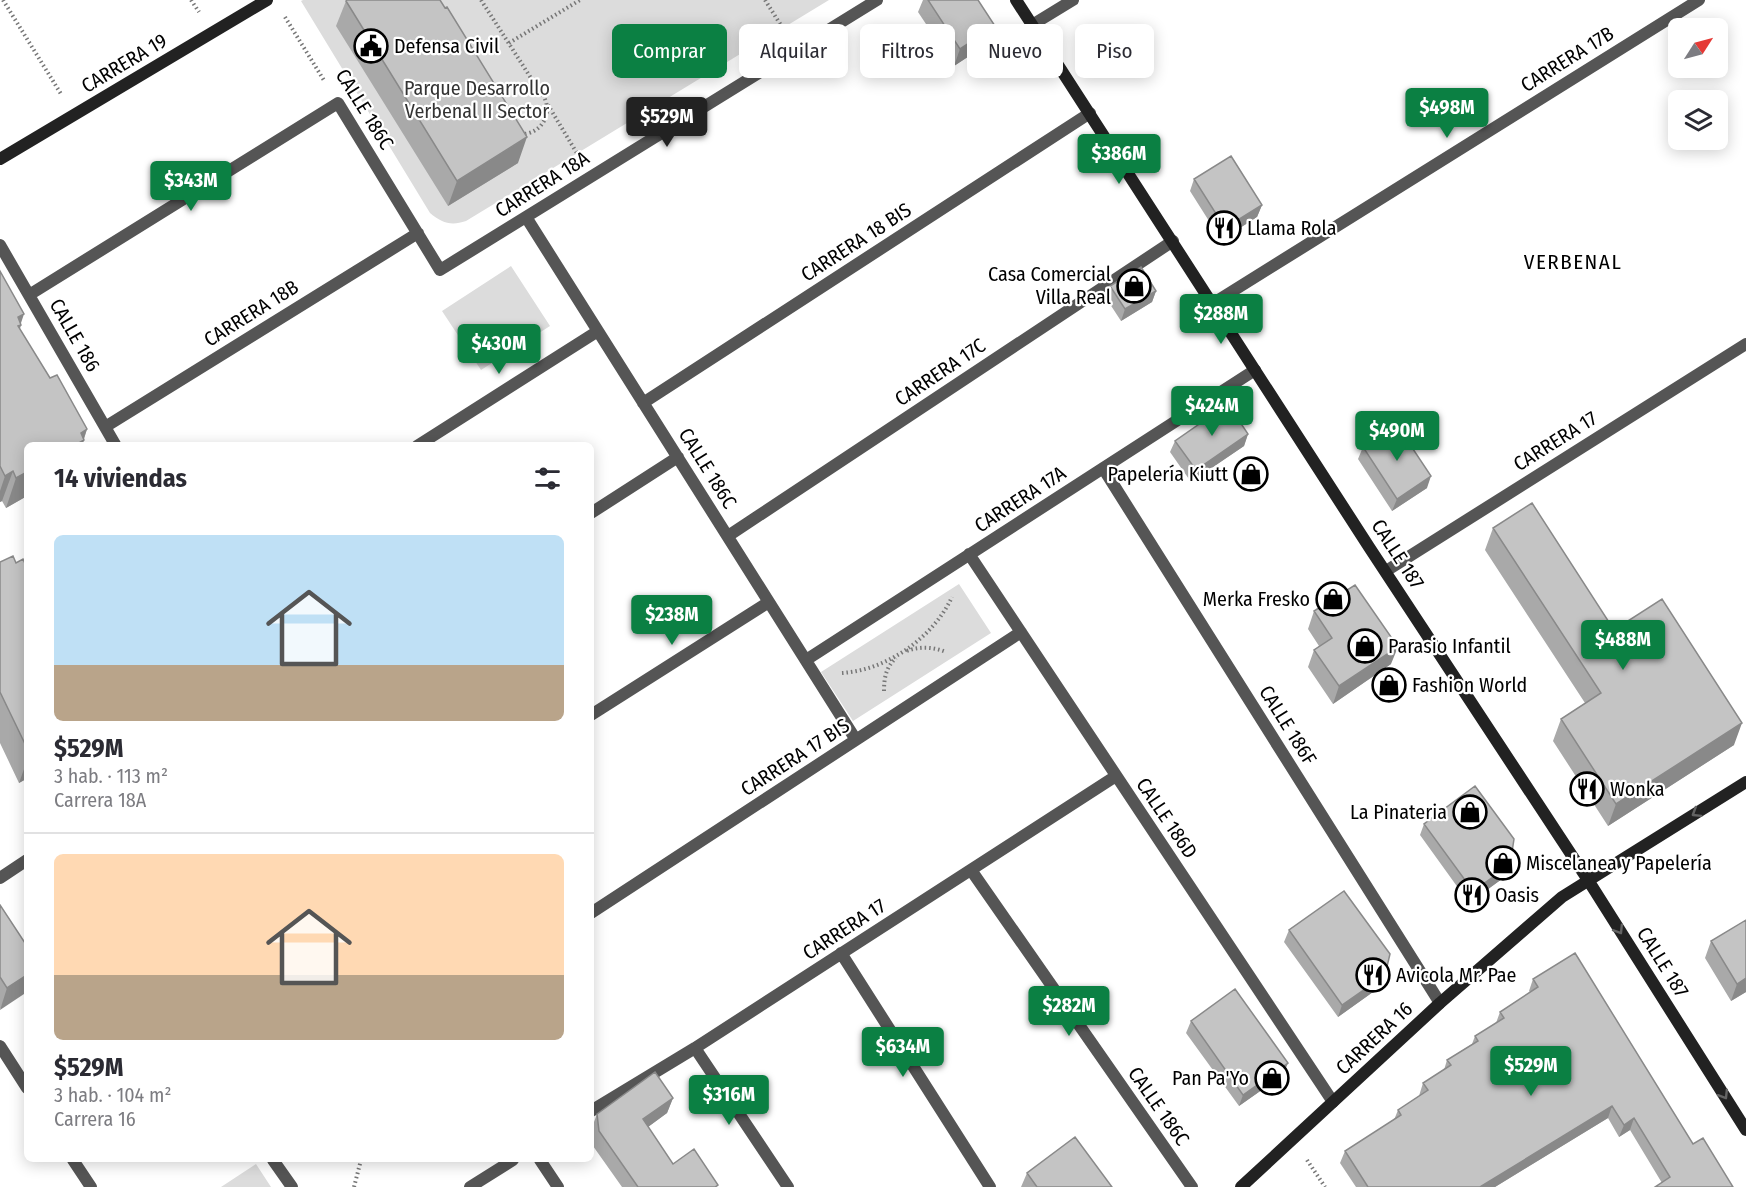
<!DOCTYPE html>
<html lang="es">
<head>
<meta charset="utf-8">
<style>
	:root { --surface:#fff; --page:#f2f2f3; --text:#2b2b33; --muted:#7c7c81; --line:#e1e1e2; --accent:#0b8043 }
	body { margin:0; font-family:"Fira Sans Condensed",sans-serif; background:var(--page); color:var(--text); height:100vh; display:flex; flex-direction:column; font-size:22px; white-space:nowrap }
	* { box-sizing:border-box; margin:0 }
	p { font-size:20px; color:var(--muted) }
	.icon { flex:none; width:33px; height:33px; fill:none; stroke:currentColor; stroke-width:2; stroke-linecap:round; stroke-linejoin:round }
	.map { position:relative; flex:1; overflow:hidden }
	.side { position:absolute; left:24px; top:442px; width:570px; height:720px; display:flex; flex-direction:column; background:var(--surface); border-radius:9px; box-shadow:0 3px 15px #0003 }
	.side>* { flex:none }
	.hud { position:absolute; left:612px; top:24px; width:570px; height:54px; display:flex; gap:12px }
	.needle { width:39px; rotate:54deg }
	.tools { position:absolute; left:1668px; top:18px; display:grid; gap:12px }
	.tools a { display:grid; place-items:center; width:60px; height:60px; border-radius:9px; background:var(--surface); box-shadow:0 3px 15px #0003; font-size:30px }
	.price { position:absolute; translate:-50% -51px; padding:0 14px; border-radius:6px; background:var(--accent); color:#fff; font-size:20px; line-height:39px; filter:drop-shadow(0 2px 3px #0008) }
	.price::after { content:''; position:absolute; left:50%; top:36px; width:18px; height:14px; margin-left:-9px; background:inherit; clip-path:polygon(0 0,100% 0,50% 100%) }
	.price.current { background:#222; color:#fff }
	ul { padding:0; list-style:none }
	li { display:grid; align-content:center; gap:12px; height:318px; padding:0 30px }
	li+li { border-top:2px solid var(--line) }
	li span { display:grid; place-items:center; height:186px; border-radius:9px; color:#555 }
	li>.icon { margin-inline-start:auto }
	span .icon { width:108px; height:108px; fill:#fffc; stroke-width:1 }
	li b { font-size:26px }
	h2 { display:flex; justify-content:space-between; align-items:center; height:72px; padding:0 30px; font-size:26px }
	.chip { padding:0 21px; border-radius:9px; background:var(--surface); box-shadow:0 3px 15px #0003; font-size:21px; line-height:54px }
	.chip.current { background:var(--accent); color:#fff }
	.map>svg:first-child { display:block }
	.green { fill:#dcdcdc }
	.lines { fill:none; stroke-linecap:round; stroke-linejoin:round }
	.path { stroke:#777; stroke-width:4; stroke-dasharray:1.5 3; stroke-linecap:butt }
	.street { stroke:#555; stroke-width:12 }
	.secondary { stroke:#222; stroke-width:12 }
	.wall { fill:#a9a9a9 }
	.shaded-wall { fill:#898989 }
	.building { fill:#c4c4c4; stroke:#898989; stroke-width:1.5 }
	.oneway { stroke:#646464 }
	.labels { text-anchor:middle; stroke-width:4.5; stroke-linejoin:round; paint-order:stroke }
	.poi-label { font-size:20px; fill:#000; stroke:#fff; text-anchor:start }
	.street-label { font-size:20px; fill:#000; stroke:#fff }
	.park-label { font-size:20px; fill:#333; stroke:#fff }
	.neighbourhood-label { font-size:21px; letter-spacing:1.5px; fill:#000; stroke:#fff }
</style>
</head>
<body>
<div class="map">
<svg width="1746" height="1187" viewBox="0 0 1746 1187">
	<rect width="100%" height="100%" fill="#fff"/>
	<!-- green -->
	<path class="green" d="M303,0H829L466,221C451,226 442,223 430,213L301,1Z
		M511,266L550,326L481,370L442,311Z
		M959,584L991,633L853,721L821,672Z
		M256,1164L271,1187H221Z"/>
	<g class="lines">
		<!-- path -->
		<path class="path" d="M3,0L61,94
			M191,0L199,12
			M481,0L538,89
			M765,0L784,30
			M285,17L325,82
			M509,43L580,0
			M497 109a25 25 0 1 1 50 0a25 25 0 1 1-50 0Z
			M548,105L578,155
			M907,651C920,646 934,647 946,652
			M842,673C887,670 933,638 952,597
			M884,691C884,678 886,667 896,658
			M1307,1160L1325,1187
			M354,1187L361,1160"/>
		<!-- street -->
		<path class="street" d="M1032,25L1073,0
			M526,217L856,740
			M0,245L116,446
			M29,295L338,103L440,270L877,0
			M1212,304L1699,0
			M643,403L1090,113
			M105,427L418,233
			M417,446L598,331
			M1103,468L1440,1003
			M591,513L678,457
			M728,536L1173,241
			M969,554L1333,1102
			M1386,571L1746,344
			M806,660L1255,370
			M591,715L769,602
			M971,870L1192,1187
			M0,878L27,860
			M591,913L1021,632
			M841,953L990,1187
			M0,1046L27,1088
			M695,1048L788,1187
			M591,1111L695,1048L1116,776
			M73,1160L91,1187
			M273,1160L292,1187
			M540,1160L558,1187
			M470,1187L513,1160"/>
		<!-- secondary -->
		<path class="secondary" d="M1016,0L1369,547L1588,880L1746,1130
			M0,159L267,0
			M1241,1187L1440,1003L1562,897L1746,782"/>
	</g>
	<!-- wall -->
	<path class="wall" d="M923,0H978L989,43L954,66L918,12Z
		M346,1L518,163L448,206L336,26Z
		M1194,179L1262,205L1257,217L1221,240L1190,191Z
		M0,271L21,323L20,329L50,378L87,429L82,446H27V496L6,508L2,501L0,502Z
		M1110,286L1156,291L1152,302L1121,321L1106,298Z
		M1248,434L1244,446L1191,482L1170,452L1175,441Z
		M1363,447L1427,488L1392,511L1358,459Z
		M1493,528L1614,630L1734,745L1608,826L1553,741L1561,719L1585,703L1485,550Z
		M0,562L16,563L27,568V781L26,779L19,783L0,743Z
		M1314,611L1391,664L1333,704L1308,667L1314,650L1319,646L1308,629Z
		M1424,824L1510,865L1506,876L1469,903L1420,835Z
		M0,905L27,946L0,1010Z
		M1746,920V992L1731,1001L1705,958L1711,941Z
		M1289,930L1385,975L1380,987L1338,1017L1284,942Z
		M1533,979L1693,1144L1733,1187L1662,1183L1630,1130L1619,1137L1608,1118L1495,1187H1356L1340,1163L1345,1151L1394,1120L1398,1110L1419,1096L1423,1083L1444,1070L1447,1060L1472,1044L1475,1036L1496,1023L1500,1012L1530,992L1529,991Z
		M1191,1021L1283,1075L1239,1106L1186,1033Z
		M673,1098L667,1113L648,1127L673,1164L718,1187H622L593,1146L591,1130L597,1114Z
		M1027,1173L1112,1187H1021Z"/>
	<!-- shaded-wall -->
	<path class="shaded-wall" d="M995,26L989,43L954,66L960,49Z
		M527,137L518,163L448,206L457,181Z
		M1262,205L1257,217L1221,240L1225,228Z
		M1156,291L1152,302L1121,321L1125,309Z
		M24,314L20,326L21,325L11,354L18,317Z
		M87,429L83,441L84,440L82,446H74L81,433Z
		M1248,434L1244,446L1191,482L1196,470Z
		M13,471L2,501L0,502V491L5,476Z
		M27,472V496L6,508L16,478Z
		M1431,476L1427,488L1392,511L1397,499Z
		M1398,647L1391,664L1333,704L1339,686Z
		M1742,723L1734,745L1608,826L1616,804Z
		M27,761V776L26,779L19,783Z
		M1510,865L1506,876L1469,903L1473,891Z
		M27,975V992L0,1010L7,988Z
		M1385,975L1380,987L1338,1017L1342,1005Z
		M1746,978V992L1731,1001L1737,984Z
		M1288,1063L1283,1075L1239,1106L1243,1095Z
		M673,1098L667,1113L637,1135L643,1119Z
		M1612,1106L1608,1118L1495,1187H1480Z
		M1634,1118L1630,1130L1619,1137L1624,1125Z"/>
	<!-- building -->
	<path class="building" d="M347,0H440L445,8L447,7L527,137L457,181L346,1Z
		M928,0H978L995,26L960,49Z
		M1231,156L1262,205L1225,228L1194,179Z
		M1141,267L1156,291L1125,309L1110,286Z
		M0,271L24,314L18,317L21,325L18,326L50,378L57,375L87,429L81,433L84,440L74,446H27V472L16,478L13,471L5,476L0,466Z
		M1228,404L1248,434L1196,470L1175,441Z
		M1397,425L1431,476L1397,499L1363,447Z
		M1532,503L1614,630L1662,599L1742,723L1616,804L1561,719L1601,693L1493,528Z
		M13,556L16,563L23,559L27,568V748L0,692V562Z
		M1355,585L1398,647L1339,686L1314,650L1332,638L1314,611Z
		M1475,786L1514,839L1510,865L1473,891L1424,824Z
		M1344,891L1390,954L1385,975L1342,1005L1289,930Z
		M0,905L27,946V975L7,988L0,977Z
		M1746,920V978L1737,984L1711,941Z
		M1575,953L1693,1144L1703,1138L1733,1187H1655L1670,1177L1634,1118L1624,1125L1612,1106L1480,1187H1368L1345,1151L1401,1115L1398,1110L1428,1090L1423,1083L1451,1065L1447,1060L1478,1041L1475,1036L1504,1018L1500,1012L1538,987L1533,979Z
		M1235,989L1288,1063L1243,1095L1191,1021Z
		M655,1072L673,1098L643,1119L673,1164L694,1149L718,1185L715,1187H638L599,1131L597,1114Z
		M1075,1137L1112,1187H1037L1027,1173Z"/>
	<!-- one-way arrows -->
	<defs><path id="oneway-chevron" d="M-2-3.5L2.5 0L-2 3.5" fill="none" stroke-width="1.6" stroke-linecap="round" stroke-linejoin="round" transform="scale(1.5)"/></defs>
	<g class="oneway">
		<use href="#oneway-chevron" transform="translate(1696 813) rotate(148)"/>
		<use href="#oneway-chevron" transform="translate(1619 930) rotate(58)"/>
		<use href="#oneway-chevron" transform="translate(1724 1095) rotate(58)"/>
	</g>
	<!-- icons -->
	<defs>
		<symbol id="civic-ring" viewBox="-11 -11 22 22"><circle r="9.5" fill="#fff" stroke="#000" stroke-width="1.5"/><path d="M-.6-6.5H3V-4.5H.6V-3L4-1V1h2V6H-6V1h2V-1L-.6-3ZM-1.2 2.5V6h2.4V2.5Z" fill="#000"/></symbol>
		<symbol id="restaurant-ring" viewBox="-11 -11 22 22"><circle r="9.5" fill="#fff" stroke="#000" stroke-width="1.5"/><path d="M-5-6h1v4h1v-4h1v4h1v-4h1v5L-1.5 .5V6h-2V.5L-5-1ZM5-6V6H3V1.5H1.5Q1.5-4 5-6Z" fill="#000"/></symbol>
		<symbol id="shop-ring" viewBox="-11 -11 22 22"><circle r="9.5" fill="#fff" stroke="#000" stroke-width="1.5"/><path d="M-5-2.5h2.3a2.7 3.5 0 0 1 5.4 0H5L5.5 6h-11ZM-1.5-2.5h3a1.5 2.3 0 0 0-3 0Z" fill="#000"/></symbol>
	</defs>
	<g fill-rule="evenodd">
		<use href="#civic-ring" x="352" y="27" width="38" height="38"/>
		<use href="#restaurant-ring" x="1205" y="209" width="38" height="38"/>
		<use href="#shop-ring" x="1115" y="267" width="38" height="38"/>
		<use href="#shop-ring" x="1232" y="455" width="38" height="38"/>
		<use href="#shop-ring" x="1314" y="580" width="38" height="38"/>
		<use href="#shop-ring" x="1346" y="627" width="38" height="38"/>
		<use href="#shop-ring" x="1370" y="666" width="38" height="38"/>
		<use href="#restaurant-ring" x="1568" y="770" width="38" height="38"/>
		<use href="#shop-ring" x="1451" y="793" width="38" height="38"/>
		<use href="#shop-ring" x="1484" y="844" width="38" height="38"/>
		<use href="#restaurant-ring" x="1453" y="876" width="38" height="38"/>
		<use href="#restaurant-ring" x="1354" y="956" width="38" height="38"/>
		<use href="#shop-ring" x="1253" y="1059" width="38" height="38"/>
	</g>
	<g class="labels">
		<!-- poi labels -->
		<g class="poi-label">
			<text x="394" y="53">Defensa Civil</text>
			<text x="1247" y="235">Llama Rola</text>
			<text x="1111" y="281" text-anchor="end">Casa Comercial<tspan x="1111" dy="23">Villa Real</tspan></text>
			<text x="1228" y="481" text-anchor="end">Papelería Kiutt</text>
			<text x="1310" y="606" text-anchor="end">Merka Fresko</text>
			<text x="1388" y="653">Parasio Infantil</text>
			<text x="1412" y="692">Fashion World</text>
			<text x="1610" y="796">Wonka</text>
			<text x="1447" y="819" text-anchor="end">La Pinateria</text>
			<text x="1526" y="870">Miscelanea y Papelería</text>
			<text x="1495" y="902">Oasis</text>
			<text x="1396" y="982">Avicola Mr. Pae</text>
			<text x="1249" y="1085" text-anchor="end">Pan Pa'Yo</text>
		</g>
		<!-- street labels -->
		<g class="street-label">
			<text transform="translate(1567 59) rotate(-32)" y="7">CARRERA 17B</text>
			<text transform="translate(124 63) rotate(-31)" y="7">CARRERA 19</text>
			<text transform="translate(365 109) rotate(58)" y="7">CALLE 186C</text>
			<text transform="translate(542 184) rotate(-32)" y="7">CARRERA 18A</text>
			<text transform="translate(856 242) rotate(-33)" y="7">CARRERA 18 BIS</text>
			<text transform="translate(251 313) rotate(-32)" y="7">CARRERA 18B</text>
			<text transform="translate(75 335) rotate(60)" y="7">CALLE 186</text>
			<text transform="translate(940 372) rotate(-34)" y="7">CARRERA 17C</text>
			<text transform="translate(1555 441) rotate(-32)" y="7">CARRERA 17</text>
			<text transform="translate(708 468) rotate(58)" y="7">CALLE 186C</text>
			<text transform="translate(1020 499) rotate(-33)" y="7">CARRERA 17A</text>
			<text transform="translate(1398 554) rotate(57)" y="7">CALLE 187</text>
			<text transform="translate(1288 725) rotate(58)" y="7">CALLE 186F</text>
			<text transform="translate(795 757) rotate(-33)" y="7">CARRERA 17 BIS</text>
			<text transform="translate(1167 818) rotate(56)" y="7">CALLE 186D</text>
			<text transform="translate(844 929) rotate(-33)" y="7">CARRERA 17</text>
			<text transform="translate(1663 962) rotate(58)" y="7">CALLE 187</text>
			<text transform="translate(1374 1038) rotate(-43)" y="7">CARRERA 16</text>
			<text transform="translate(1159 1106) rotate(55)" y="7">CALLE 186C</text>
		</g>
		<!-- park labels -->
		<g class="park-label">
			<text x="477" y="95">Parque Desarrollo<tspan x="477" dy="23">Verbenal II Sector</tspan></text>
		</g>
		<!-- neighbourhood labels -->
		<g class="neighbourhood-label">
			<text x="1573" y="269">VERBENAL</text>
		</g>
	</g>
</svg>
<div class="tools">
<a><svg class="needle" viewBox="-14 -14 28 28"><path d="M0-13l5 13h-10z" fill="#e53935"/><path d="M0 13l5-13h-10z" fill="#7c7c81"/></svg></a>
<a><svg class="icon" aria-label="layers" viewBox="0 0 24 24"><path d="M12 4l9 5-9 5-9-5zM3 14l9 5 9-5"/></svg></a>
</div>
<b class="price" style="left:1447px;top:139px">$498M</b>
<b class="price current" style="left:667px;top:148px">$529M</b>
<b class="price" style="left:1119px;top:185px">$386M</b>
<b class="price" style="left:191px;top:212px">$343M</b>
<b class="price" style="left:1221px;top:345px">$288M</b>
<b class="price" style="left:499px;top:375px">$430M</b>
<b class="price" style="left:1212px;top:437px">$424M</b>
<b class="price" style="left:1397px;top:462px">$490M</b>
<b class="price" style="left:672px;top:646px">$238M</b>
<b class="price" style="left:1623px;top:671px">$488M</b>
<b class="price" style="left:1069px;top:1037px">$282M</b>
<b class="price" style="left:903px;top:1078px">$634M</b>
<b class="price" style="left:1531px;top:1097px">$529M</b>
<b class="price" style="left:729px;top:1126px">$316M</b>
<div class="hud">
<a class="chip current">Comprar</a>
<a class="chip">Alquilar</a>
<a class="chip">Filtros</a>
<a class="chip">Nuevo</a>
<a class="chip">Piso</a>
</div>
<section class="side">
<h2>14 viviendas<svg class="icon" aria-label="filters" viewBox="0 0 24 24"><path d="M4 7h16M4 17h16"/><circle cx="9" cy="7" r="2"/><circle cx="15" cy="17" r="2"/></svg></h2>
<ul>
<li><span style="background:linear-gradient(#bfe0f5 70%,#b9a48a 0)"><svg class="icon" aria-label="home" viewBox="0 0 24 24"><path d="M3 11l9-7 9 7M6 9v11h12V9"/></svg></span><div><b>$529M</b><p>3 hab. · 113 m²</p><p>Carrera 18A</p></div></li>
<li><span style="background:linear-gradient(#ffd9b3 65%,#b9a48a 0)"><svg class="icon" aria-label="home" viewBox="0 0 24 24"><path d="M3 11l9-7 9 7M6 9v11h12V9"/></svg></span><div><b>$529M</b><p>3 hab. · 104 m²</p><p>Carrera 16</p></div></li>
</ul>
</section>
</div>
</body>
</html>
